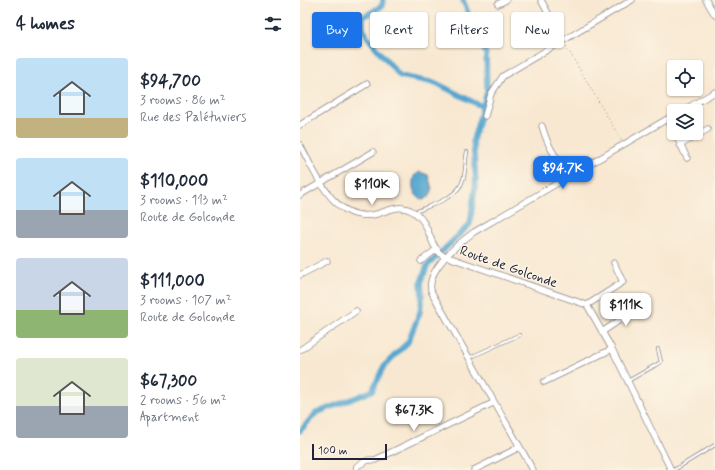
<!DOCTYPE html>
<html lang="en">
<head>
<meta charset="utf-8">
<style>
	:root { --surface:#fff; --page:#f2f2f3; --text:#1f2937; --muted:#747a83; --accent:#1a73e8 }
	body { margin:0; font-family:Mynerve,sans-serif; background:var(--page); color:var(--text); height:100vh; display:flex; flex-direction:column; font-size:15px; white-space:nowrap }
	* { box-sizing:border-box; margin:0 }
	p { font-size:13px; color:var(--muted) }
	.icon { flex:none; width:22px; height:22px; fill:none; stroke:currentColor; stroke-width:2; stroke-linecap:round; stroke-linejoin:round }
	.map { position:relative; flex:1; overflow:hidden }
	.sheet { display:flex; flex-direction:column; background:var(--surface); width:300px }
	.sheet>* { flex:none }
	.top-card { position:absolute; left:12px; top:12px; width:343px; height:36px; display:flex; gap:8px }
	.controls { position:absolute; left:367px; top:60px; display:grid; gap:8px }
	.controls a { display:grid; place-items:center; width:36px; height:36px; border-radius:4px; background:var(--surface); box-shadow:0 1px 3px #0004; font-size:20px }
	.scale { position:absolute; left:12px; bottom:10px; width:75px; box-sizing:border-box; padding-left:4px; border:2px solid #22223b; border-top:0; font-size:11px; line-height:14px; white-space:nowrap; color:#22223b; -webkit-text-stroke:3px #fcf5e5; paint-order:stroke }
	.price { position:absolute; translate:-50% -34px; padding:0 9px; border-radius:8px; background:#fff; color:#222; font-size:13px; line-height:26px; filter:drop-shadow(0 1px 2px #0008) }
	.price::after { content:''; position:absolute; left:50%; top:24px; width:12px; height:9px; margin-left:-6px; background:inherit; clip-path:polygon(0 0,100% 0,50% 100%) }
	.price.active { background:var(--accent); color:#fff }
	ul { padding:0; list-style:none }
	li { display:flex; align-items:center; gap:12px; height:100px; padding:0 16px }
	li span { display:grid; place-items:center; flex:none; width:112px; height:80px; border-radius:4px; color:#555 }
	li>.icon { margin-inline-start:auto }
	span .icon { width:48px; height:48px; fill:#fffc; stroke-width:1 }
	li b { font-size:17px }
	h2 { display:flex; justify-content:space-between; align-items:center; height:48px; padding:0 16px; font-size:17px }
	.chip { padding:0 14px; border-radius:4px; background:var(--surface); box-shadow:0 1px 3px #0004; font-size:14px; line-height:36px }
	.chip.active { background:var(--accent); color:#fff }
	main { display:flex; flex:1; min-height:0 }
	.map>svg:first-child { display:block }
	.water { fill:#56a7d0; stroke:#3c6486 }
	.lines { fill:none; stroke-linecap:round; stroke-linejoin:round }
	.canal { stroke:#56a7d0; stroke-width:5.5 }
	.service-casing { stroke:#8d8586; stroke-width:4 }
	.minor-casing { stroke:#8d8586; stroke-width:7 }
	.path { stroke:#8d8586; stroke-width:1; stroke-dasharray:1 3; stroke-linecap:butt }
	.service { stroke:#fff; stroke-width:2.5 }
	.minor { stroke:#fff; stroke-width:5.5 }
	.labels { text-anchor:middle; stroke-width:3; stroke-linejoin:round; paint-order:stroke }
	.street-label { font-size:14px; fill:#22223b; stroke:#fcf5e5 }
</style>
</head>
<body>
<main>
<section class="sheet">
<h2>4 homes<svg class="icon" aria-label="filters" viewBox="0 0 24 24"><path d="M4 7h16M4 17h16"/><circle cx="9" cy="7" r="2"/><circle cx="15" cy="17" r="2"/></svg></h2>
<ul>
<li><span style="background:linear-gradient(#bfe0f5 75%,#c2b280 0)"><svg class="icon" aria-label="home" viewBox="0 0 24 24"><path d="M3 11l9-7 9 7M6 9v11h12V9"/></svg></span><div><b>$94,700</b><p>3 rooms · 86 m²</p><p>Rue des Palétuviers</p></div></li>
<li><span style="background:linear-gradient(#bfe0f5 65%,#9aa5b1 0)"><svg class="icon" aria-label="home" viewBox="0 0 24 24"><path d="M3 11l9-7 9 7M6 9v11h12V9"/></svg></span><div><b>$110,000</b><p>3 rooms · 113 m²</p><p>Route de Golconde</p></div></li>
<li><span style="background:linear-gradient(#c9d6e8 65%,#8fb573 0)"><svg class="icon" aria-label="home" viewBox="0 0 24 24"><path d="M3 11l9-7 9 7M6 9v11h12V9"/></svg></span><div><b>$111,000</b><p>3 rooms · 107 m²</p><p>Route de Golconde</p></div></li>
<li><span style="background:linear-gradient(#dfe7d0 60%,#9aa5b1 0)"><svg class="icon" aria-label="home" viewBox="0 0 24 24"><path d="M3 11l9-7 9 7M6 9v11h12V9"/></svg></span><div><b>$67,300</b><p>2 rooms · 56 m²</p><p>Apartment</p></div></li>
</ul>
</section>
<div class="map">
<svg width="415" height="470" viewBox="0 0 415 470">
	<rect width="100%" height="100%" fill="#fcf5e5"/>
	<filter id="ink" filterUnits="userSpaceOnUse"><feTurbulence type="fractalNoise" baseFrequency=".025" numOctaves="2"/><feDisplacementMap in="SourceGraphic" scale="8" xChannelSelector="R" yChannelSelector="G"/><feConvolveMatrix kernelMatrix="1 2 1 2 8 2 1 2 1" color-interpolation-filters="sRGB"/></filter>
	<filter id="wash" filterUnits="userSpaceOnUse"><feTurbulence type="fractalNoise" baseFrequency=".012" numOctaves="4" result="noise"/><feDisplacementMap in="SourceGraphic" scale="16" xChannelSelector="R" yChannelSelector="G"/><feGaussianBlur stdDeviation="0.9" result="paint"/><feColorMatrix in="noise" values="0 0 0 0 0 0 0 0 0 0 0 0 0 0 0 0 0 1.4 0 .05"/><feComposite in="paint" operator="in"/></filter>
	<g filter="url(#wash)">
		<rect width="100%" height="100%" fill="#f8e8d1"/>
		<!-- water -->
		<path class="water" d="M120,172L128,175L132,189L130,196L123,200C113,196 111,186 114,176Z"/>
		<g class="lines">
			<!-- canal -->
			<path class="canal" d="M83,0L82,6L63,17V28L68,38L100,76L136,83L183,107
				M0,431L16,413L72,391L84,366L108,342L120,312L122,297L121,282L127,266L170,224L176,181L173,140L187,92L186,54L177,35L163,0"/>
		</g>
	</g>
	<g filter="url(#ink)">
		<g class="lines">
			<defs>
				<path id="service" d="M115,212C131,205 158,198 163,180C166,171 165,161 167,152
					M169,358L219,335
					M328,381L361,362L358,349
					M374,470L415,445"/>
				<path id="minor" d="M241,0L263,41
					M406,0L415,15
					M198,4L206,0
					M382,111L415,92
					M185,116L191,94L203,76L332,0
					M368,119L374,132
					M0,125L67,84
					M242,126C247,144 257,163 273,174
					M375,133L387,158
					M0,145C16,174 35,225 77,214C89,210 100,204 112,211C131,222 128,245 142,255L287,305L312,349L371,470
					M380,145L408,129
					M0,195L73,152
					M121,261L137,249
					M0,275L27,261
					M287,305L323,282L314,263
					M302,332L329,314L346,313
					M0,350L56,311
					M244,382L312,349
					M56,470L57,466L68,460H75L193,403
					M174,470L220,447
					M233,470L132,293C123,272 159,243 174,232L374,115"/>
			</defs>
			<!-- service casing -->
			<use href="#service" class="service-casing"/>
			<!-- minor casing -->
			<use href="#minor" class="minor-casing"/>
			<!-- path -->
			<path class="path" d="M266,46L321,140"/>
			<!-- service -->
			<use href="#service" class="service"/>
			<!-- minor -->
			<use href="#minor" class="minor"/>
		</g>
	</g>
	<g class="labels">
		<!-- street labels -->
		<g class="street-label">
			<text transform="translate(209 266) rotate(19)" y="5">Route de Golconde</text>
		</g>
	</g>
</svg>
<div class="controls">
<a><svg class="icon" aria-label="locate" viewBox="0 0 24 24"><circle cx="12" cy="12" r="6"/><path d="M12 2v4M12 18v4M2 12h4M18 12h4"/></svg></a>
<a><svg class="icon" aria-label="layers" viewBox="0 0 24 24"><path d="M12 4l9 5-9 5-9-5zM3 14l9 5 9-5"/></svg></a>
</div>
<div class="scale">100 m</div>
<b class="price active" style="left:263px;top:190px">$94.7K</b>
<b class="price" style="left:72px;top:206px">$110K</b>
<b class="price" style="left:326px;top:327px">$111K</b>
<b class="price" style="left:114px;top:432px">$67.3K</b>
<div class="top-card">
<a class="chip active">Buy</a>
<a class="chip">Rent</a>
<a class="chip">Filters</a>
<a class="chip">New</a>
</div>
</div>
</main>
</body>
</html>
